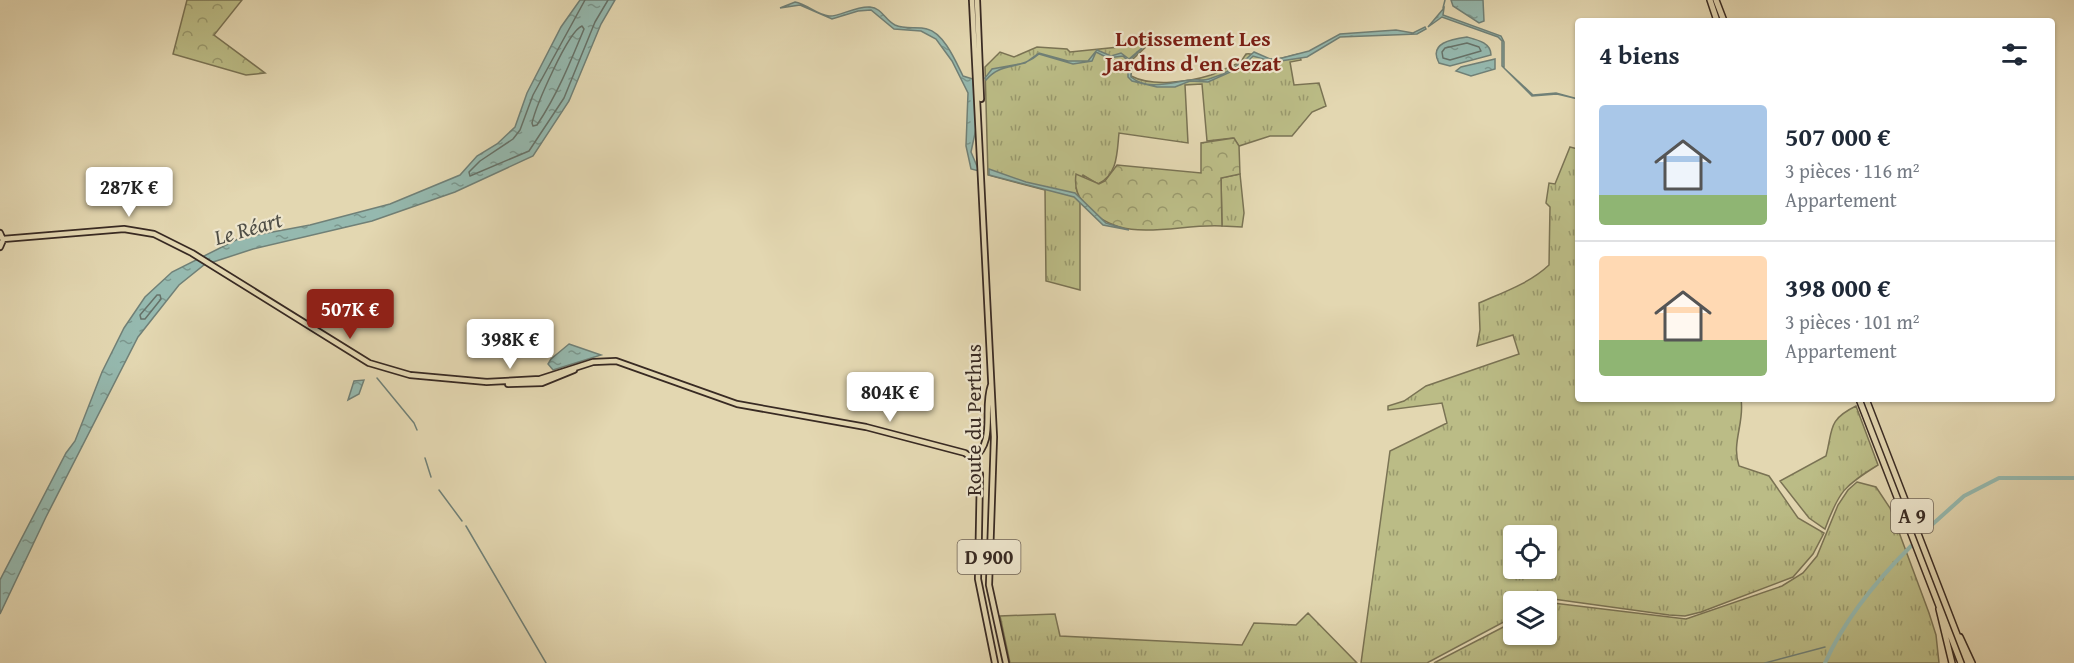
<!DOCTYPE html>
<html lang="fr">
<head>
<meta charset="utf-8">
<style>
	:root { --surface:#fff; --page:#f6f6f7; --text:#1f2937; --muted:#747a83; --line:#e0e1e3; --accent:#8f2418 }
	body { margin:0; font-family:"Gentium Book Plus",serif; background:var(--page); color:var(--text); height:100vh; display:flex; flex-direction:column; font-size:22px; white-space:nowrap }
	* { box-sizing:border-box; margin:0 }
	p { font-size:20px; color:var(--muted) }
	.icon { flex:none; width:33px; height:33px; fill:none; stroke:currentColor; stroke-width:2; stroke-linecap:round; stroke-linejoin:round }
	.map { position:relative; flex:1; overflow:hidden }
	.details { position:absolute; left:1575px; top:18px; width:480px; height:384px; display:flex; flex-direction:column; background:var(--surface); border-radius:6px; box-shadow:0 2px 4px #0004 }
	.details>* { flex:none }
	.tools { position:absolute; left:1503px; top:525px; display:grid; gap:12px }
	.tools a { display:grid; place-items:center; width:54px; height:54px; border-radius:6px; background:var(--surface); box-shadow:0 2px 4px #0004; font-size:30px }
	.price { position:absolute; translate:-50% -51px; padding:0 14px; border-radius:6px; background:#fff; color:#222; font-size:20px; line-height:39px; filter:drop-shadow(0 2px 3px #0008) }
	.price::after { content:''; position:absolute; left:50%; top:36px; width:18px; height:14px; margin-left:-9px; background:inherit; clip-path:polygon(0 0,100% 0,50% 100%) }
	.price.on { background:var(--accent); color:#fff }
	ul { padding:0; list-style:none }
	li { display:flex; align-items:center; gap:18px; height:150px; padding:0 24px }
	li+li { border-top:2px solid var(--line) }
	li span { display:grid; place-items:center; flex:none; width:168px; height:120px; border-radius:6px; color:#555 }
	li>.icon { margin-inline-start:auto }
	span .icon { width:72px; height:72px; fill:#fffc; stroke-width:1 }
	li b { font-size:26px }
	h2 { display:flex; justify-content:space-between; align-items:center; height:72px; padding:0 24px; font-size:26px }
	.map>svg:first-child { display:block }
	.grass { fill:url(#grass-tufts); stroke:#7a7354; stroke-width:1.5; fill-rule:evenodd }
	.forest { fill:url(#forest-crowns); stroke:#7a7354; stroke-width:1.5 }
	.water { fill:url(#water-ripples); stroke:#708077; stroke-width:1.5 }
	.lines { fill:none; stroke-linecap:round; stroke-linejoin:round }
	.shore { stroke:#667269; stroke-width:1.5 }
	.stream { stroke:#708077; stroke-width:1.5 }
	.canal { stroke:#95b9af; stroke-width:4 }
	.major-casing { stroke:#382a23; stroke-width:8 }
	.highway-casing { stroke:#382a23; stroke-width:8 }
	.major { stroke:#e3d7b1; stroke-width:4.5 }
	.highway { stroke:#e3d7b1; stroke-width:5 }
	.labels { text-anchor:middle; stroke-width:4.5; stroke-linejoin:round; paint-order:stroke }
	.shield { fill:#ede5cc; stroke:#6e6256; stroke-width:1.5 }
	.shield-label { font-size:20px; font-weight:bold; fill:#382a23 }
	.street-label { font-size:21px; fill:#382a23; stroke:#ede5cc }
	.neighbourhood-label { font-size:22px; font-weight:bold; fill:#7a1f14; stroke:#ede5cc }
	.water-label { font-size:22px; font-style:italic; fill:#4f4e46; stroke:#ede5cc }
</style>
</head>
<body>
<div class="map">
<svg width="2074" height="663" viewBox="0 0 2074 663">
	<defs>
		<pattern id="grass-tufts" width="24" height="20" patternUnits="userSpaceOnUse" patternTransform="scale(1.5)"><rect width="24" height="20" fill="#bbbc86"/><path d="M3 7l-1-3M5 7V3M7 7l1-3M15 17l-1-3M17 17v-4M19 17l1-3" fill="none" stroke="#99996d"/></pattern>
		<pattern id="forest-crowns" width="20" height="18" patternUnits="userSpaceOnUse" patternTransform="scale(1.5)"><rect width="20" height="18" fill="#bbbc86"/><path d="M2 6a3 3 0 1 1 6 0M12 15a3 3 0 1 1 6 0" fill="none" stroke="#99996d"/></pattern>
		<pattern id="water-ripples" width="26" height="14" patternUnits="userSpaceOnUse" patternTransform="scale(1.5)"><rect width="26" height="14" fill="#95b9af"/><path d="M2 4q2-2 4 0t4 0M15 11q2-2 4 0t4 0" fill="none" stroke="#7b978e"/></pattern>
	</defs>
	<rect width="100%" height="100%" fill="#e3d7b1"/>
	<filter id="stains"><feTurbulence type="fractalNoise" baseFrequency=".00333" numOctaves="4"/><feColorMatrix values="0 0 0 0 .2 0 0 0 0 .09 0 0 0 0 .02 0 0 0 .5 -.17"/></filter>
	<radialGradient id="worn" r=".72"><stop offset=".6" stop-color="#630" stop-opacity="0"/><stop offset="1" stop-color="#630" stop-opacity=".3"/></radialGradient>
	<!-- grass -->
	<path class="grass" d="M1142,40H1149L1150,43L1133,59L1131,76C1152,87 1189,82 1211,75C1222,71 1229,66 1240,63L1246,54C1255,53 1256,56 1264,59C1274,62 1288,56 1299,54L1301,60L1290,62L1294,85L1319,83L1326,106L1312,112L1292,136H1270L1239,146L1233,138L1207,141L1202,84L1185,85L1188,143L1119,133C1117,152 1118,175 1098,184L1083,175L1076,188L1080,199V290L1046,281L1045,190L988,175L985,67L1000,52L1014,57L1037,47L1067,49L1070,52L1119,47V42H1122L1124,47Z
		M1570,147L1578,149V399H1741C1745,422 1731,443 1739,466L1769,476L1798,518L1824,533L1813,554L1793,577L1701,612L1685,616L1669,615L1553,599L1514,602L1513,617L1427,663H1361L1390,451L1447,423L1442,403L1388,410V406L1404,401L1426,386L1519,354L1513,335L1477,346L1480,330L1479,303C1504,292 1530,283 1549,265L1550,207L1546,203L1549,183L1555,184ZM1514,536H1546V568H1514Z
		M1240,174L1244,213L1242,227L1222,226L1221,178Z
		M1856,406L1878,465C1844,486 1839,491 1825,529L1809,518L1780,481L1826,456C1833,430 1827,420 1856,406Z
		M1857,482L1876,487L1890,508L1929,613L1936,635L1939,663H1434L1513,622L1514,634H1546L1547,604L1553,603L1686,619L1782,586L1803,573L1817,556L1838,505L1848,490Z
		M1308,613L1357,663H1010L1000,616L1055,614L1060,636L1242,645L1254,623L1296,625Z"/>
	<!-- forest -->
	<path class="forest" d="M187,0H242L214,35L265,73L246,75L173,54Z
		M1234,138L1239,146L1240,174L1221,178L1222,226C1176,223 1125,246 1088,208C1078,197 1074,189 1076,174L1099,184L1105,181L1117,165L1201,173V143Z"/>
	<!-- water -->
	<path class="water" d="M580,0H615L601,24L569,101L533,156L455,192L372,221L253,249L204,265L179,285L138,337L46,517L0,614V580L66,453L75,441L102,372L124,328L145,297L172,272L240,238L310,225L390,204L460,175L477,156L497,144L515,127L527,93L561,27Z
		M1451,0H1483L1484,21L1479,23L1453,6Z
		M795,2C807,4 817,15 829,16C839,17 855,6 870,7C882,8 885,20 895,25C906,30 917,26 927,29C944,33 956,62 963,76L973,79L977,124L971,152L979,171L971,169L966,146L968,93L952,61L936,39L921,31L894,29L871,10L858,11L832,19L800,5L780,8Z
		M1444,8L1443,15L1501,36L1504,42V68L1533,95L1556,93L1578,99L1557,94L1532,96L1502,66V41L1498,37L1442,17L1428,27Z
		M1425,27L1426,29L1417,34L1340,37L1307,57L1274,62L1253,56L1244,66L1208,82L1190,81L1175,87H1157L1132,81L1128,77V61L1123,56L1108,58L1096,52L1092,61L1073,64L1039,54C1020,71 1002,61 986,80L985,78L992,69L1025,63L1039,53L1068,61H1088L1097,50L1111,56L1121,53L1129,59L1150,41L1130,60L1131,77C1148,91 1172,82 1190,80C1197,79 1203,81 1209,79C1226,74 1242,64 1254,52L1270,59L1282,58L1309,51L1340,34L1396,30L1413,33Z
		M1467,37C1478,40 1491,43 1491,55L1450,66L1439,63C1428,43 1452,39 1467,37Z
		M1495,59V69L1471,76L1456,71L1461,67Z
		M989,169L1026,182L1075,193L1106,223L1129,230L1103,225L1074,197L989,175Z
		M569,344L601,355L553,370L548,364L551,359Z
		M364,380L359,394L348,400L354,381Z"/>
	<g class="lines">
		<!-- shore -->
		<path class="shore" d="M585,0L533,95L520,130L513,139L480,161L469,172L470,176L529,151L564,98L595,22L608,0
			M582,26L584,29C570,63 557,95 537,125L533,126L532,123C536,106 568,31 582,26Z
			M1467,43L1479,47L1481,51L1450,60L1443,58L1442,52L1445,48Z
			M157,295H160L161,299L145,319H141L140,315Z"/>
		<!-- stream -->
		<path class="stream" d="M1443,8L1445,0
			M377,378L414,423L417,430
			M425,458L431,477
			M439,490L462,521
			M466,526L546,663
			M1765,663L1825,647"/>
		<!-- canal -->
		<path class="canal" d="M1925,531L1964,496L1999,478H2074
			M1825,663C1844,620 1878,579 1911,546"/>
		<defs>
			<path id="major" d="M972,0L994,437L989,585L1006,663
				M977,0L981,99
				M0,233L3,240L0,247
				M3,239L124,229L154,234L192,253L369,363L410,375L487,382
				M486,382L540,379L593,362L616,361L737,404L866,427L965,453L973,459L980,474L978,579L995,663
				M508,384L542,383L574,370
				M973,459C997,440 982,410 991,385"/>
			<path id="highway" d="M1710,0L1717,21
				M1716,0L1724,21
				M1859,399L1961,663
				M1866,399L1968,663
				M1939,609L1952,663
				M1960,637L1972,663"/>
		</defs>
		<!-- major casing -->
		<use href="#major" class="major-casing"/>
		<!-- highway casing -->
		<use href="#highway" class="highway-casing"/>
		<!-- major -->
		<use href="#major" class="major"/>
		<!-- highway -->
		<use href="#highway" class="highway"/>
	</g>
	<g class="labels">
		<!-- shield labels -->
		<g class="shield">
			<rect x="1891" y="499" width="42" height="34" rx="4.5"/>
			<rect x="957.5" y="540" width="63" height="34" rx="4.5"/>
		</g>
		<g class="shield-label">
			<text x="1912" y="523">A 9</text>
			<text x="989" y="564">D 900</text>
		</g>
		<!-- street labels -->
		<g class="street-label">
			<text transform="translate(974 420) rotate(-90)" y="7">Route du Perthus</text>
		</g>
		<!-- neighbourhood labels -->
		<g class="neighbourhood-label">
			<text x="1193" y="46">Lotissement Les<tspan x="1193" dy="25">Jardins d'en Cezat</tspan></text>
		</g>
		<!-- water labels -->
		<g class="water-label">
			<text transform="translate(248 228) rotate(-16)" y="8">Le Réart</text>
		</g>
	</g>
	<rect width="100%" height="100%" filter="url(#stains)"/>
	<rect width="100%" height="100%" fill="url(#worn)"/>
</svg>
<div class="tools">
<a><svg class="icon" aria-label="locate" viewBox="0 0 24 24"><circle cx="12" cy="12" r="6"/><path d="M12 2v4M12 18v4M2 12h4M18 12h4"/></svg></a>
<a><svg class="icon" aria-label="layers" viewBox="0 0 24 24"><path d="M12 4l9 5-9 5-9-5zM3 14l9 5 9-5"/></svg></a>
</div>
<b class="price" style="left:129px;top:218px">287K €</b>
<b class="price on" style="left:350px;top:340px">507K €</b>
<b class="price" style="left:510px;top:370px">398K €</b>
<b class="price" style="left:890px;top:423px">804K €</b>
<section class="details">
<h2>4 biens<svg class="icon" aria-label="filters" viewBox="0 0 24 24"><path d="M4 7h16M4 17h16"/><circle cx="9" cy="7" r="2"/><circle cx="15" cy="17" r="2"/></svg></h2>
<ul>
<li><span style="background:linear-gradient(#a9c7e8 75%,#8fb573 0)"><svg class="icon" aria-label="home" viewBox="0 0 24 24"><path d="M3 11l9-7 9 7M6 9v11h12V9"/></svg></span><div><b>507 000 €</b><p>3 pièces · 116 m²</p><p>Appartement</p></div></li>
<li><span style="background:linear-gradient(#ffd9b3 70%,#8fb573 0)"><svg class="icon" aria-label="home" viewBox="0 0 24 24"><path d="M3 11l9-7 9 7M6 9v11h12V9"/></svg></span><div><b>398 000 €</b><p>3 pièces · 101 m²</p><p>Appartement</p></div></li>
</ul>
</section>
</div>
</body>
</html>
